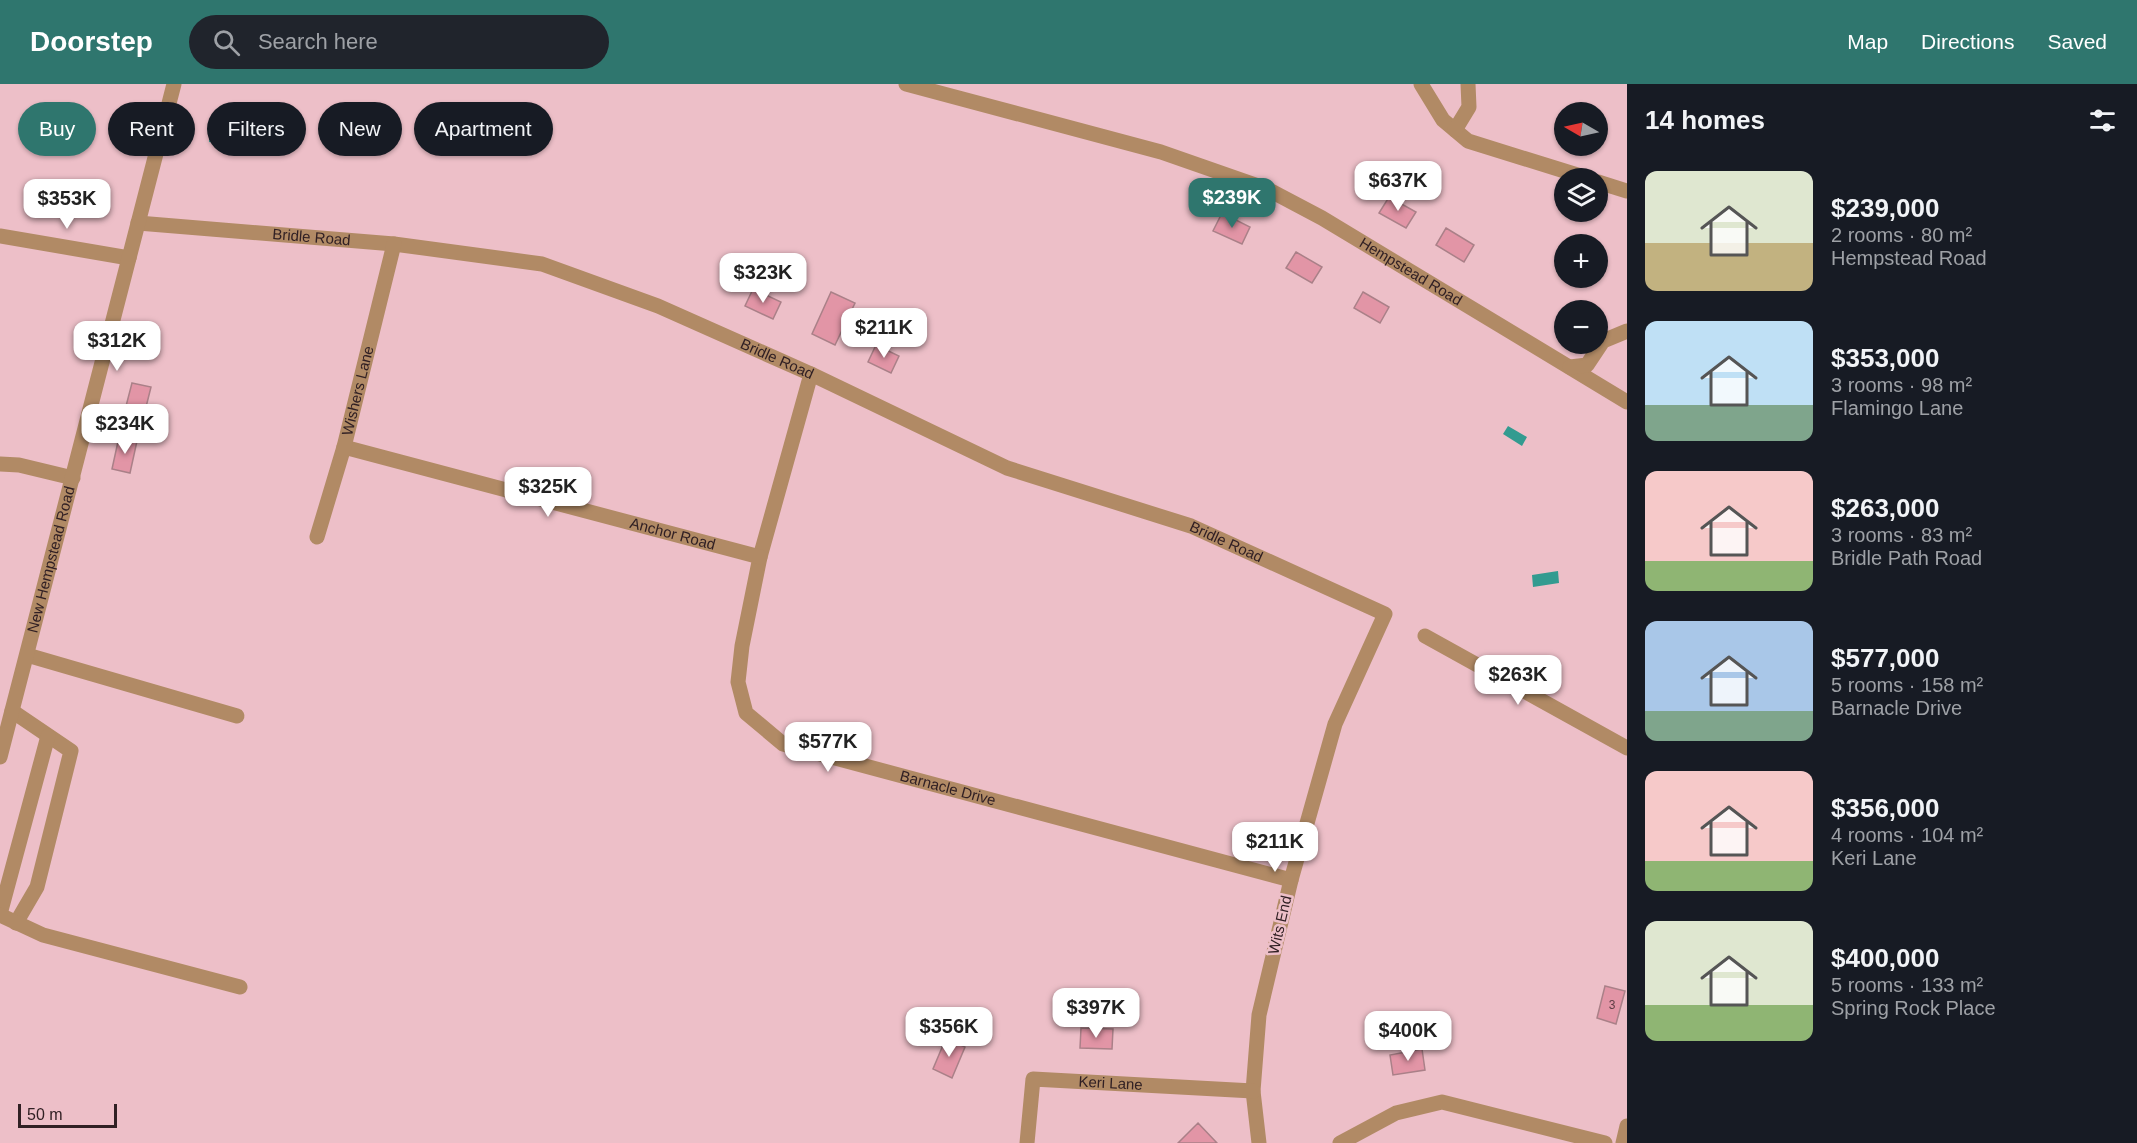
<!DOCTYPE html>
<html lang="en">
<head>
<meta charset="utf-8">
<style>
	:root { --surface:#171b24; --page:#20242c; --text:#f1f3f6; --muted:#9ea1a6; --accent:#2f766e }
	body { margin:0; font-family:Helvetica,sans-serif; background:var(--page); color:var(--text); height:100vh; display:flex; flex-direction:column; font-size:22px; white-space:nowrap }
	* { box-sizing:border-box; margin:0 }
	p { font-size:20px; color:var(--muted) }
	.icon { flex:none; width:33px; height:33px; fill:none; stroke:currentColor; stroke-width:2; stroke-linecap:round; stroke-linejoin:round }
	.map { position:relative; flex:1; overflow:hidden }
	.panel { display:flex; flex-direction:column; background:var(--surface); width:510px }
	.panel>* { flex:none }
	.guide { position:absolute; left:18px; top:18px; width:570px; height:54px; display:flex; gap:12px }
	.needle { width:39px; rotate:279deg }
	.buttons { position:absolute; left:1554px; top:18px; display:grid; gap:12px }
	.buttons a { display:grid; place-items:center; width:54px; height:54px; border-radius:50%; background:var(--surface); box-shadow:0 2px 4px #0004; font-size:30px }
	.scale { position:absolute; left:18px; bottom:15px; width:99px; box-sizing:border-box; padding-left:6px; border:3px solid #312024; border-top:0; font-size:16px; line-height:21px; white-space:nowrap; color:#312024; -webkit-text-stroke:4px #edbfc8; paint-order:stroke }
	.price { position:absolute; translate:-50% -51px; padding:0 14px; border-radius:12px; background:#fff; color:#222; font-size:20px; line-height:39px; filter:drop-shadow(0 2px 3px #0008) }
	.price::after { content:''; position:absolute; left:50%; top:36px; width:18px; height:14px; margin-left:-9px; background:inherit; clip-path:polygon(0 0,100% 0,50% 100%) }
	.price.active { background:var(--accent); color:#fff }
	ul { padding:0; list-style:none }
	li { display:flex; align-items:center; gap:18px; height:150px; padding:0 18px }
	li span { display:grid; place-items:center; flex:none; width:168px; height:120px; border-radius:12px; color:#555 }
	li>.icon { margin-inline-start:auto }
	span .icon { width:72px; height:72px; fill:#fffc; stroke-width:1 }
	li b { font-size:26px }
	h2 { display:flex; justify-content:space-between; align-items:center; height:72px; padding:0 18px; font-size:26px }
	.pill { padding:0 21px; border-radius:27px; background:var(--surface); box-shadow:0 2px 4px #0004; font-size:21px; line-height:54px }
	.pill.active { background:var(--accent); color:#fff }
	header { display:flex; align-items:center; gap:36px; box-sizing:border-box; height:84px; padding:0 30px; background:var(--accent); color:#fff }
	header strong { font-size:28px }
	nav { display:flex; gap:33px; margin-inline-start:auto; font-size:21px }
	.search { width:420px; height:54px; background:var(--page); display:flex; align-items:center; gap:15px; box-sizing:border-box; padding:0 21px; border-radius:33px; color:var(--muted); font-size:22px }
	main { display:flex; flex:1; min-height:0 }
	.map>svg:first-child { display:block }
	.water { fill:#339b90 }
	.building { fill:#e295a6; stroke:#aa8088; stroke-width:1.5 }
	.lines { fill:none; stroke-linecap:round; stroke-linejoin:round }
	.minor { stroke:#b18a65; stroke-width:15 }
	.labels { text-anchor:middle; stroke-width:5; stroke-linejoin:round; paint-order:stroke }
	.number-label { font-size:12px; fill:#5d3d44 }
	.street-label { font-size:15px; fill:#312024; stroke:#edbfc8 }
</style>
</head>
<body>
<header>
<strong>Doorstep</strong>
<div class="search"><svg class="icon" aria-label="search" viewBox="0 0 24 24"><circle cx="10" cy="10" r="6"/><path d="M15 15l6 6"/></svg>Search here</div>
<nav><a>Map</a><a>Directions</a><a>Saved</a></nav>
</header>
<main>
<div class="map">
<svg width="1627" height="1059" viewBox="0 0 1627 1059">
	<rect width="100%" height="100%" fill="#edbfc8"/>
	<!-- water -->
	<path class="water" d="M210,46L234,49L233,61L209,58Z
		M1508,342L1527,353L1522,362L1503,350Z
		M1558,487L1559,499L1533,503L1532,491Z"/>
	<!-- building -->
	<path class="building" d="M1389,113L1416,128L1406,144L1379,129Z
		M1222,129L1250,143L1242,160L1213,147Z
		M1446,144L1474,161L1464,178L1436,161Z
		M1296,168L1322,183L1312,199L1286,184Z
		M753,205L781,218L773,235L745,222Z
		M831,208L855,219L835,261L812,250Z
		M1363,208L1389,223L1380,239L1354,224Z
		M876,261L899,272L891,289L868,278Z
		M132,299L151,303L144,331L125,326Z
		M119,353L137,357L130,389L112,385Z
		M1605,902L1625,907L1616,940L1597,934Z
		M1081,944L1113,945L1112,965L1080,964Z
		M946,954L965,963L952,994L933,985Z
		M1422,965L1425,986L1393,991L1390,971Z
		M1198,1039L1217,1059H1178Z"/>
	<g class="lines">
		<!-- minor -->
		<g class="minor">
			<path id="s1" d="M906,0L1161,68L1267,105L1322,134L1627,318"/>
			<path d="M1421,0L1443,36L1468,57L1587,94"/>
			<path d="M1455,46L1469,23L1468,0"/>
			<path d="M1598,98L1627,107"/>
			<path id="s2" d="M138,139L394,160L542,180L658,222L811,290L1007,384L1191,442L1385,530L1335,640L1291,796L1259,931L1253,1007L1259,1059"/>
			<path d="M0,152L129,174"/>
			<path d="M1570,283L1587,281L1603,257L1627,247"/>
			<path id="s3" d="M811,290L760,473L742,562L738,598L746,629L783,660L1291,796"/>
			<path id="s4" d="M344,363L760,473"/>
			<path d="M0,380L19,381L73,394"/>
			<path id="s5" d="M317,453L344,363L394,160"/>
			<path d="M1425,552L1627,664"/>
			<path d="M27,571L237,632"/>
			<path d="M12,627L71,667L37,803L16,839"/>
			<path id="s6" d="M0,673L174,0"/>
			<path d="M0,830L48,652"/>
			<path d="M0,831L43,851L240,903"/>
			<path id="s7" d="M1027,1059L1033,995L1253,1007"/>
			<path d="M1340,1059L1396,1029L1442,1018L1605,1059"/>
			<path d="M1623,1059L1627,1042"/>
		</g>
	</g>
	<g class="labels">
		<!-- number labels -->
		<g class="number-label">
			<text x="1612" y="925">3</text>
		</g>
		<!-- street labels -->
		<g class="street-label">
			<text dy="5" stroke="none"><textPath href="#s2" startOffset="174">Bridle Road</textPath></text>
			<text dy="5" stroke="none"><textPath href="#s1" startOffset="542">Hempstead Road</textPath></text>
			<text dy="5" stroke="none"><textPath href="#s2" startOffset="660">Bridle Road</textPath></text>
			<text dy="5" stroke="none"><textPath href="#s5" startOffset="152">Wishers Lane</textPath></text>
			<text dy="5" stroke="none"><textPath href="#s4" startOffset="340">Anchor Road</textPath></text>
			<text dy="5" stroke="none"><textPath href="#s2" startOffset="1146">Bridle Road</textPath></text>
			<text dy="5" stroke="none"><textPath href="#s6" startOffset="204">New Hempstead Road</textPath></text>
			<text dy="5" stroke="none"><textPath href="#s3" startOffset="568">Barnacle Drive</textPath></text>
			<text transform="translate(1280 841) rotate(-77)" y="5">Wits End</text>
			<text dy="5" stroke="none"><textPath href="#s7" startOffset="142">Keri Lane</textPath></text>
		</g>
	</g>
</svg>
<div class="buttons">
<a><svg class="needle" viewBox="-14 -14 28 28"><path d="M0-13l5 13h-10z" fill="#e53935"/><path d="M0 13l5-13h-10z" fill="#9ea1a6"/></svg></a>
<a><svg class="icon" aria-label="layers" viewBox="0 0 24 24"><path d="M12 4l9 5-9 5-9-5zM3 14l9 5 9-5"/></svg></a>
<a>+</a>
<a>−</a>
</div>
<div class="scale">50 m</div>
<b class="price" style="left:1398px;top:128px">$637K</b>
<b class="price active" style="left:1232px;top:145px">$239K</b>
<b class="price" style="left:67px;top:146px">$353K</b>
<b class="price" style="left:763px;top:220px">$323K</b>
<b class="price" style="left:884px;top:275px">$211K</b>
<b class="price" style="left:117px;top:288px">$312K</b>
<b class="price" style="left:125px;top:371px">$234K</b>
<b class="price" style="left:548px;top:434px">$325K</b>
<b class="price" style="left:1518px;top:622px">$263K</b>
<b class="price" style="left:828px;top:689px">$577K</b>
<b class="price" style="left:1275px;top:789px">$211K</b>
<b class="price" style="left:1096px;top:955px">$397K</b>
<b class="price" style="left:949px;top:974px">$356K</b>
<b class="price" style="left:1408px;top:978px">$400K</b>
<div class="guide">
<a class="pill active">Buy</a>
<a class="pill">Rent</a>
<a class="pill">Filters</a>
<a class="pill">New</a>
<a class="pill">Apartment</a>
</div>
</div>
<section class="panel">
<h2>14 homes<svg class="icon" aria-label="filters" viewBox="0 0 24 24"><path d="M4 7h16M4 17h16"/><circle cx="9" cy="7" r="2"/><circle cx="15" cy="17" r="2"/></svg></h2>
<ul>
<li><span style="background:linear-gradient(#dfe7d0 60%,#c2b280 0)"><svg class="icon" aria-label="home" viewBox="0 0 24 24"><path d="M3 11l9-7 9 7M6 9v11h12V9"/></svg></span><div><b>$239,000</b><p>2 rooms · 80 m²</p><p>Hempstead Road</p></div></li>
<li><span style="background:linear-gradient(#bfe0f5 70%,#7fa58c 0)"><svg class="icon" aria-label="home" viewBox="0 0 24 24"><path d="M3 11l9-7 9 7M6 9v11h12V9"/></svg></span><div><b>$353,000</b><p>3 rooms · 98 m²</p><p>Flamingo Lane</p></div></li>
<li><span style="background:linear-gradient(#f6c9c9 75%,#8fb573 0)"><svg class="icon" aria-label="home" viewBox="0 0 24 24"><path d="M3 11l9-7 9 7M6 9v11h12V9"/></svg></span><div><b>$263,000</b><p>3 rooms · 83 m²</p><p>Bridle Path Road</p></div></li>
<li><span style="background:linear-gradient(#a9c7e8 75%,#7fa58c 0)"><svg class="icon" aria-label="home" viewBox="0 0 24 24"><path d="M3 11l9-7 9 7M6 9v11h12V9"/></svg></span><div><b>$577,000</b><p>5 rooms · 158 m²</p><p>Barnacle Drive</p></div></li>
<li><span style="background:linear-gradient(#f6c9c9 75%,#8fb573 0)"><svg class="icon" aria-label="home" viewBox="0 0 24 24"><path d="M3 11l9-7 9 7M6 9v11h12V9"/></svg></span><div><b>$356,000</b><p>4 rooms · 104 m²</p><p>Keri Lane</p></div></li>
<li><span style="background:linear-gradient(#dfe7d0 70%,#8fb573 0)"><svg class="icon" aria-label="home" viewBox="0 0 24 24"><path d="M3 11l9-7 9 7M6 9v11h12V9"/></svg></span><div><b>$400,000</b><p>5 rooms · 133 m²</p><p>Spring Rock Place</p></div></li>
</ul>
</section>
</main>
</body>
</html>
